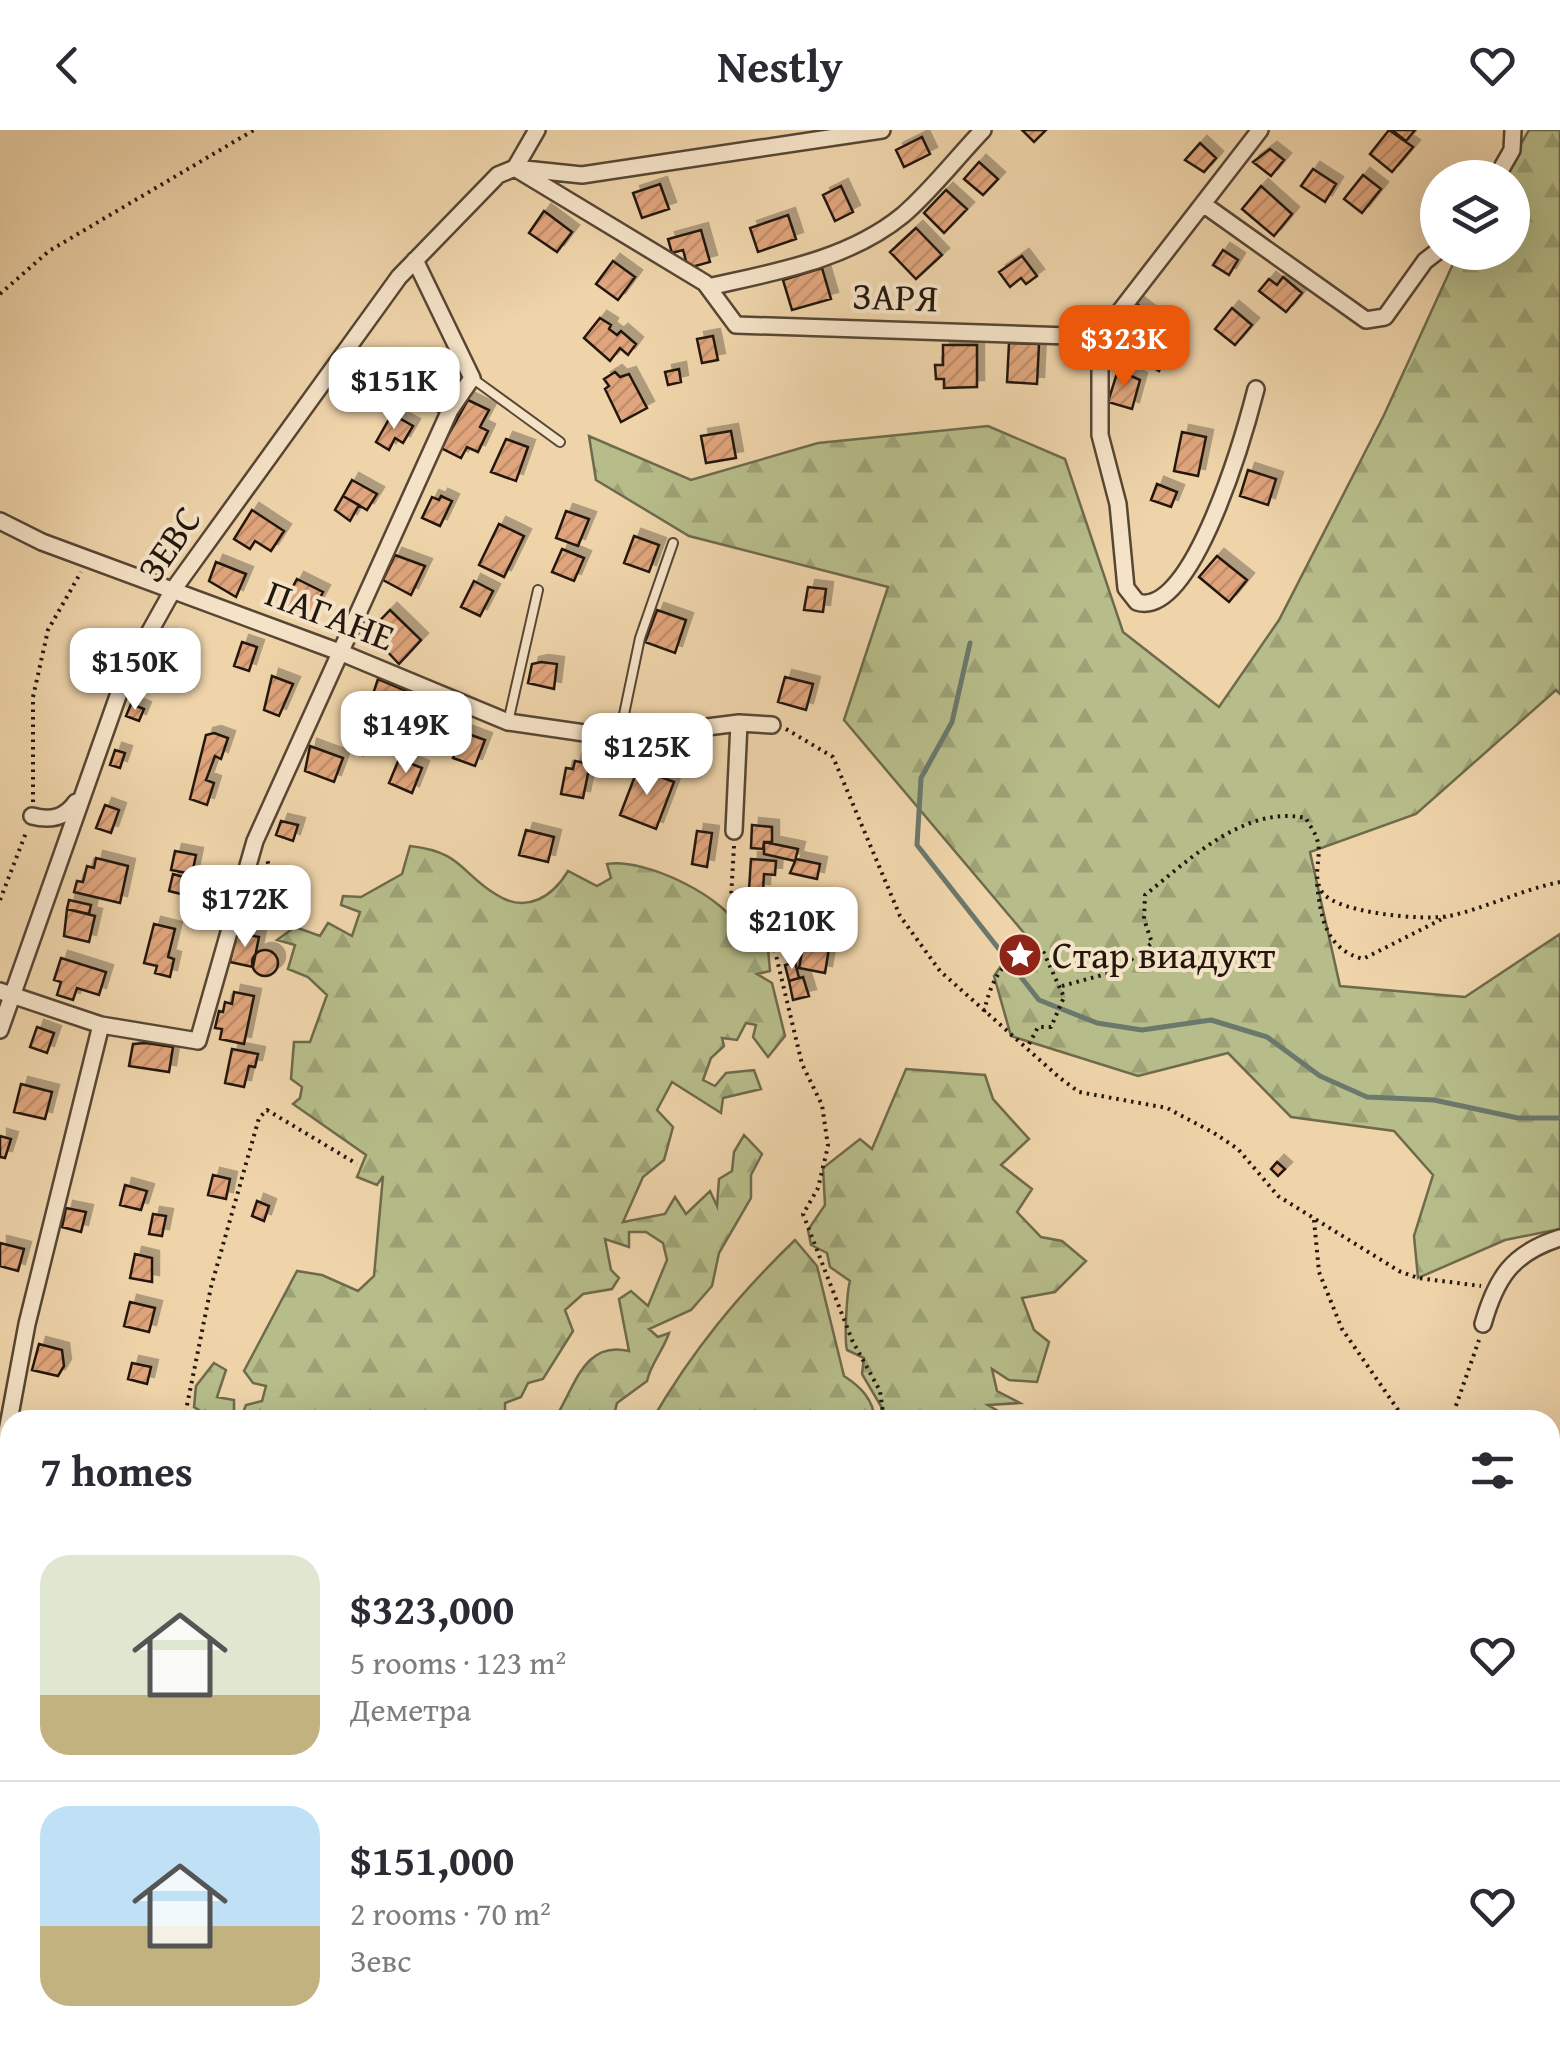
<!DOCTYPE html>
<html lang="en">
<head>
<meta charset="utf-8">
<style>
	:root { --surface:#fff; --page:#f7f7f7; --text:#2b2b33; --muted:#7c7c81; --line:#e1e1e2; --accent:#ea580c }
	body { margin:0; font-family:"Gentium Book Plus",serif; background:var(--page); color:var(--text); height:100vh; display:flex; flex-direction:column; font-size:38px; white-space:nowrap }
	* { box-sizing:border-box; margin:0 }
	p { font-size:32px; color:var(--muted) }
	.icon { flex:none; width:55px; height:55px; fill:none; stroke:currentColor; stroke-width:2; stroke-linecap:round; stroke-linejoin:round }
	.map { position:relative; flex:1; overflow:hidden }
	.side { position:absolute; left:0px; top:1280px; width:1560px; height:642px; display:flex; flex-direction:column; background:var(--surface); border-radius:30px 30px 0 0; box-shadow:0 10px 40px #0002 }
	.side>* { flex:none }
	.buttons { position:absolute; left:1420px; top:30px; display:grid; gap:20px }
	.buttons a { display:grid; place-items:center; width:110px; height:110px; border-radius:50%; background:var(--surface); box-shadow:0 10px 40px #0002; font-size:50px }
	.price { position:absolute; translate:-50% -85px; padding:0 22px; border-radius:20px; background:#fff; color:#222; font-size:32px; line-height:65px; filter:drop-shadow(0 2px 5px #0008) }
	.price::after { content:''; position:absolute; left:50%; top:60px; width:30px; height:22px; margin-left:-15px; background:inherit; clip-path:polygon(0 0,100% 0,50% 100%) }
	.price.selected { background:var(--accent); color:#fff }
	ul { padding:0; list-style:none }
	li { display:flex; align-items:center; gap:30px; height:250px; padding:0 40px }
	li+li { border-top:2px solid var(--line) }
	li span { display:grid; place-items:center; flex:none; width:280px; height:200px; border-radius:30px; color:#555 }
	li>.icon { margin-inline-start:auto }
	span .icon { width:120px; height:120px; fill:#fffc; stroke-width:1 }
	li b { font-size:42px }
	h2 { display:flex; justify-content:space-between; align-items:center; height:120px; padding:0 40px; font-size:42px }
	header { display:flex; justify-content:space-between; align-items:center; height:130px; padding:0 40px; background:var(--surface); font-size:45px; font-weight:800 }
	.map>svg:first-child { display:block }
	.forest { fill:url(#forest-firs); stroke:#6e6a4c; stroke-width:2.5 }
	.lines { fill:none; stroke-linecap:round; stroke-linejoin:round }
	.stream { stroke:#6b786c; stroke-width:5 }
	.building { fill:url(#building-hatch); stroke:#24170d; stroke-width:2.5; filter:url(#shadow) }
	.service-casing { stroke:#574634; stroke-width:12 }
	.minor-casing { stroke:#574634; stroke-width:20 }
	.path { stroke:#24170d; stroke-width:4; stroke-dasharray:2.5 5; stroke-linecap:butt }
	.service { stroke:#f5e3c8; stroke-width:8 }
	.minor { stroke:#f5e3c8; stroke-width:15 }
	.labels { text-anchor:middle; stroke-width:8; stroke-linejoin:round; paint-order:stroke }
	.street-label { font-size:38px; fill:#24170d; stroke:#f5e3c8 }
	.poi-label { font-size:38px; fill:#24170d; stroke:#f5e3c8; text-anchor:start }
</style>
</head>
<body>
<header><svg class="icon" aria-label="back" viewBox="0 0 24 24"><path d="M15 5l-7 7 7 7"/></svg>Nestly<svg class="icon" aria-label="heart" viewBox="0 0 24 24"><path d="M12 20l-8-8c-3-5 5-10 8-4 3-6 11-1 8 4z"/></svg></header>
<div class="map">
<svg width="1560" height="1921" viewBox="0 0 1560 1921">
	<defs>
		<pattern id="forest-firs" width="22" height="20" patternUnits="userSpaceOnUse" patternTransform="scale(2.5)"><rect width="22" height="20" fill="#b7bd8a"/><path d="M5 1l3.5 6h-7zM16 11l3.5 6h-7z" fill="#9da276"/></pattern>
		<pattern id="building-hatch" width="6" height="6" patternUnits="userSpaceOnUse" patternTransform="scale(2.5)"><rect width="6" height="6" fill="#e0a57c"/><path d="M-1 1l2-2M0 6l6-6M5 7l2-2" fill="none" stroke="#c08d6a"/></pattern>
		<filter id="shadow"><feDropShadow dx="7" dy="-7" stdDeviation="0" flood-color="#0004"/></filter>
	</defs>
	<rect width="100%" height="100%" fill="#efd4aa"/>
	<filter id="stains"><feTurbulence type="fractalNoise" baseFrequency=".002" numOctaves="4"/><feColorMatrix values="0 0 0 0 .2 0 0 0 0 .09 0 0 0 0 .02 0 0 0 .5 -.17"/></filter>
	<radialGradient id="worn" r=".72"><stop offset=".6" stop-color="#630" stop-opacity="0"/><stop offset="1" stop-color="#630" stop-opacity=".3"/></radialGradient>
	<!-- forest -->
	<path class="forest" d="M1529,0H1560V564L1556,560L1416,684L1310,722L1340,856L1465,867L1560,804V1099L1505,1110L1418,1148L1414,1106L1433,1045L1394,1001L1291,987L1228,923L1138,946L1011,906L994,846L1024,803L844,590L888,457L689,406L596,350L589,306L691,350L818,313L988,296L1065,329L1123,502L1219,577L1279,490L1384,285L1458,123L1512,122V48L1502,47Z
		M410,716C463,722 460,743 497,765C527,784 553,766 568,741L597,756L611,748L607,734C643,727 730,768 741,803L758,804L768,819L770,841L757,844L772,853L785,906L768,927L753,907L756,895L746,893L737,910L722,908L724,916L711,928L703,950L715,956L726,943L754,940L761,959L723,968L721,983L672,952L657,980L673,997L664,1030L643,1047L623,1092L665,1084L675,1067L686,1084L710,1061L717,1076L719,1049L732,1041L734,1022L744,1005L762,1024L751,1045V1068L719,1123L712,1156L691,1180L649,1199L658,1207L669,1203C663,1221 651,1233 647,1251L617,1273L613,1290H554C575,1258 583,1210 629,1221L619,1169L631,1161L648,1176L667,1130L663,1113L646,1102H629V1117L605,1109L611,1140L619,1148L612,1159L583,1164L565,1180L573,1201L543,1249L528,1253L521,1267L505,1273V1290H240L246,1275L262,1271L266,1256L253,1253L244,1241L297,1141L322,1145L358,1161L374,1146L383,1046L377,1055L357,1047L366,1025L293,974L300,968L302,957L291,949L294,912H310L327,865L308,847L288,839L295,815L277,810L295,797L320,806L328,793L352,806L360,782L341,775L343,766L361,767L402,744Z
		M906,939L985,945L993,969L1029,1009L1001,1035L1032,1059L1017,1082L1041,1107L1062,1111L1086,1131L1055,1162L1022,1168L1034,1200L1049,1212L1037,1252L1009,1250L992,1239L997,1261L1020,1273L988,1275L1008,1287L1029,1290H889L862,1244L864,1228L847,1220C844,1209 847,1161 850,1151L830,1137L827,1123L811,1115L808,1100L825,1075L823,1038L860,1009L872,1019Z
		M795,1110L817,1136L844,1246C861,1257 873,1269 875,1290H652C692,1221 738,1165 795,1110Z
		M214,1233L226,1240L217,1267L234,1270V1290H205L207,1285L194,1277L196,1256Z
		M226,1912L310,1913L314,1921H196L225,1917Z
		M752,1912H1031V1913L1025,1921H744Z"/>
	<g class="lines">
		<!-- stream -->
		<path class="stream" d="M970,513L952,592L921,648L917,715L1039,870L1097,893L1142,900L1211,890L1267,907L1320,946L1367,967L1434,970L1518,988H1560"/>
	</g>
	<!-- building -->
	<path class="building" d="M1022,0H1046L1034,12Z
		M1389,0L1413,17L1392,42L1370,24Z
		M1392,0H1415L1406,11Z
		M922,7L930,24L904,37L896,20Z
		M1200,13L1216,28L1204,42L1185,30Z
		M1270,19L1284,30L1271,46L1253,32Z
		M979,32L998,49L983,65L964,49Z
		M1313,39L1336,54L1325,72L1301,56Z
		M1363,45L1381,59L1362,83L1344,69Z
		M660,54L669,79L642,88L633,63Z
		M841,56L853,82L835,91L823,65Z
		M1261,56L1292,84L1274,106L1242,79Z
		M946,60L967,79L944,103L924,83Z
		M544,81L572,102L557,122L529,103Z
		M788,85L796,109L758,122L750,98Z
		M916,98L942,125L916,149L890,122Z
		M701,100L710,132L688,138L683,120L672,123L668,109Z
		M1223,120L1238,130L1229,145L1213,135Z
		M1022,126L1037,146L1026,154L1021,148L1010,157L999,142Z
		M613,131L635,147L618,170L596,154Z
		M822,138L831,169L792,180L783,150Z
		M1283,147L1302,163L1286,182L1259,161L1269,149L1277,155Z
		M1137,174L1161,193L1146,214L1121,195Z
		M1232,178L1252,195L1235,215L1215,199Z
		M600,188L611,195L609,199L617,205L621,201L636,214L628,225L620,218L610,231L584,208Z
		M713,206L718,230L702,233L697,209Z
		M1150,210L1170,222L1159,241L1139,229Z
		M1009,213L1039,214L1037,254L1007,252Z
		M943,215H977V257L944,258V249H936L935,235H943Z
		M1131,223L1139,229L1128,247L1110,235L1116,225L1125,231Z
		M679,239L681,252L668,255L665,242Z
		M1118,240L1140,250L1132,279L1108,272Z
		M615,242L620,247L629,244L647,278L621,292L605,259L609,256L604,249Z
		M423,245L439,256L432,266L446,275L440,283L411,263Z
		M468,270L489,280L480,297L488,301L478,322L467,317L461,328L441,318Z
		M392,284L413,296L403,313L395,308L389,320L376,312Z
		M731,301L736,328L706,333L701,306Z
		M1182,302L1206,307L1198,346L1174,341Z
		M506,309L528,317L516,351L491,342Z
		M1248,340L1276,349L1268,375L1240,366Z
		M352,350L377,364L367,380L343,366Z
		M1157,354L1177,362L1171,377L1151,370Z
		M343,366L359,375L350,391L335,380Z
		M441,366L452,371L440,396L422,388L432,367L439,370Z
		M252,380L284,401L271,421L255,411L250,419L234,409Z
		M566,381L589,389L578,416L556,408Z
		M499,394L524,406L504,447L479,435Z
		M634,406L659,415L649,442L624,433Z
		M562,419L584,428L574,451L552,442Z
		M395,425L425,436L411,465L383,450Z
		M1217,426L1247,450L1229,472L1199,447Z
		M216,432L246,444L236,467L209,451Z
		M297,449L323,462L307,492L281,479Z
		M474,451L493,461L480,486L461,477Z
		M808,457L826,459L823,482L804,480Z
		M390,480L421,510L399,534L369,502Z
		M657,480L686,490L675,523L645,512Z
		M242,512L257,517L249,541L234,536Z
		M156,525L176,532L166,561L145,554Z
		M541,532L557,534L554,559L528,553L532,534Z
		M272,546L293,554L279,586L264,580Z
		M785,547L813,554L806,580L778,572Z
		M378,549L416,565L401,601L368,579Z
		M131,574L144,579L139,591L126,586Z
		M368,579L391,596L376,617L352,600Z
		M463,602L485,610L475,636L453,628Z
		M214,603L228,608L221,629L215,626L206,650L214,653L207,675L190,669L206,605Z
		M361,606L371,613L363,625L352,618Z
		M310,616L343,628L334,652L305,641Z
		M115,620L125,623L120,638L110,635Z
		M399,629L422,638L412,663L389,653Z
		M575,631L590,634L583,668L561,664L566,638L573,639Z
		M638,638L674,652L656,699L620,685Z
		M105,675L119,680L111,703L96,698Z
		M281,691L298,695L293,711L276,705Z
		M752,695L772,697V712H764L763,719L751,718Z
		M526,700L554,707L548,732L519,725Z
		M697,701L712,703L707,737L692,734Z
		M764,712L798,719L795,731L764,724Z
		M175,721L196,725L192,744L171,740Z
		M96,728L128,736L120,773L74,762L77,751L83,752L87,736L94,738Z
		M751,729L776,731L775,745L764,744L763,761L749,760Z
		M796,729L820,734L817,749L790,743Z
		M173,744L190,749L185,765L169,761Z
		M69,770L91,775L89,784L67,779Z
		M67,779L95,786L89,812L64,806Z
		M154,794L175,799L168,827L174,829L170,847L155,843L157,836L144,833Z
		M236,803L259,807L253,837L230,832Z
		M805,807L830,812L825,843L799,838Z
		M252 833a13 13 0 1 1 26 0a13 13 0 1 1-26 0Z
		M61,828L106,842L99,865L77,858L73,870L57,865L61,852L54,850Z
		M795,832L799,848L789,851L785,835Z
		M803,847L809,866L793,870L789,851Z
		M234,862L254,866L244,914L220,909L222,899L215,898L219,881L223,882L225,872L232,874Z
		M37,897L54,903L47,923L30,917Z
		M146,913L173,917L169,942L129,936L133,914Z
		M232,919L258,924L255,937L249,936L244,957L225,953Z
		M21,954L52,962L45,989L14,982Z
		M0,1006L11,1009L5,1028L0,1027Z
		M1277,1032L1285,1039L1278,1046L1271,1039Z
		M213,1045L230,1049L226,1069L208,1065Z
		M125,1055L147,1061L141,1080L120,1075Z
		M257,1071L269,1076L264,1091L252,1086Z
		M66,1078L86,1082L81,1102L62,1097Z
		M153,1084L166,1086L162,1106L149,1104Z
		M0,1113L24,1119L18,1141L0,1136Z
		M135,1124L152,1128V1152L130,1148Z
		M130,1172L155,1178L149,1202L124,1196Z
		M39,1214L62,1220L64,1236L58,1246L32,1240Z
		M132,1233L151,1237L147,1254L128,1249Z
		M10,1399V1431L0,1429V1414Z
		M0,1485L10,1487V1520L4,1519L3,1523Z
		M0,1813L10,1815L7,1845L1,1843Z"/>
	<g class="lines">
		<defs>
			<path id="service" d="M472,248L560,312
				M508,592L538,460
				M619,608L640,508L673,413
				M42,1921L46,1912"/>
			<path id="minor" d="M515,38L537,0
				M518,40L705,153L736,195L1100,207
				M1496,48L1512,20L1513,0
				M1203,74L1366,190L1385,187L1425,131L1438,121
				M708,157C775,142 848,130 903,85C932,60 957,27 983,0
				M1100,207V305L1118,374L1126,458L1137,472C1193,490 1246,298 1256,259
				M1100,207L1260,0
				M0,391L42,412L342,523L508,592L619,608L739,593L734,701
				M739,593L772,595
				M32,686C51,691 65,688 76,672
				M0,861L101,895L198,911L255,711L450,280L472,248L415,130
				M0,900L125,546L173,460L399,147L498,45L515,38L582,45L882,0
				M1483,1194C1496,1148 1512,1123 1560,1108
				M0,1339L27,1194L101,895
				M0,1886L10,1890"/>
		</defs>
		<!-- service casing -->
		<use href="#service" class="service-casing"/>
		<!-- minor casing -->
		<use href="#minor" class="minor-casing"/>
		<!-- path -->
		<path class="path" d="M0,164L49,121L254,0
			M786,599L833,627L900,786L940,841L1060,948L1079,962L1167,978L1214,1003L1238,1019L1278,1066L1399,1141L1418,1148L1481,1156
			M33,672V567L48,500L81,442
			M734,716L731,768L774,817L802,934L822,975L828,1016L818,1058L803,1084L852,1210L880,1261L884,1290
			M1317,754C1321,789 1326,819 1363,829L1446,787
			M254,763H268L273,753L267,729
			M0,770L27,700
			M1062,856L1117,841L1152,813L1144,789L1145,765C1190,729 1245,675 1306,688C1309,695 1315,702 1317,709C1323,727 1311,744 1322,762C1336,783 1424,791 1449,786C1484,779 1520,760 1560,752
			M984,882C991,851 1000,835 1027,817L1043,821L1064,867L1051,897H1038L1027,918
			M1314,1090L1319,1142L1342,1199L1405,1290
			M184,1290L211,1157L259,988L267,980L357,1034
			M1451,1290L1479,1210
			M1550,1802L1560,1803
			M1194,1912L1195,1921
			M725,1921L729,1912
			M1046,1921L1055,1912
			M1251,1921L1253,1912"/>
		<!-- service -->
		<use href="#service" class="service"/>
		<!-- minor -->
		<use href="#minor" class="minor"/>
	</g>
	<!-- icons -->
	<defs>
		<symbol id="sight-disc" viewBox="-11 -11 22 22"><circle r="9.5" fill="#8f2418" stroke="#f5e3c8"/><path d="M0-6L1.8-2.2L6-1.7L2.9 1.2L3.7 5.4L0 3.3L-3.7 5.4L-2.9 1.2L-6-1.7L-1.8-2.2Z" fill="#fff"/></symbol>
	</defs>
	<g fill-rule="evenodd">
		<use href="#sight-disc" x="995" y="800" width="50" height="50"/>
	</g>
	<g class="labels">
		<!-- street labels -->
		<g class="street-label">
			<text transform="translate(895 167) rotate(2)" y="13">ЗАРЯ</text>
			<text transform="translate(169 414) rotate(-56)" y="13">ЗЕВС</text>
			<text transform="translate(330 485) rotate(21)" y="13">ПАГАНЕ</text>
		</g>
		<!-- poi labels -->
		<g class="poi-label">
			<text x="1052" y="838">Стар виадукт</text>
		</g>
	</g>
	<rect width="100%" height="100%" filter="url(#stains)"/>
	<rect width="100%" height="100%" fill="url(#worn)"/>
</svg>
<div class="buttons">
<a><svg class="icon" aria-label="layers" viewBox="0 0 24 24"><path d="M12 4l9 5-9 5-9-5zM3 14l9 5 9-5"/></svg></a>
</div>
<b class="price selected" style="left:1124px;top:260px">$323K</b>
<b class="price" style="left:394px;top:302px">$151K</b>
<b class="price" style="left:135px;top:583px">$150K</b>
<b class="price" style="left:406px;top:646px">$149K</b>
<b class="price" style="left:647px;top:668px">$125K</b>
<b class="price" style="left:245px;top:820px">$172K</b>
<b class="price" style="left:792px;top:842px">$210K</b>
<section class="side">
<h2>7 homes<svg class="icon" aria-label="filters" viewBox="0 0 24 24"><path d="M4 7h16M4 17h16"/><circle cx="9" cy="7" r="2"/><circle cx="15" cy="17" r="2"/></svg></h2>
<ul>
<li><span style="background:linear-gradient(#dfe7d0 70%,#c2b280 0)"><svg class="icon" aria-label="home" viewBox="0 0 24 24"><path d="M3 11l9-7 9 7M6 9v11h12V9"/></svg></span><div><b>$323,000</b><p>5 rooms · 123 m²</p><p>Деметра</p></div><svg class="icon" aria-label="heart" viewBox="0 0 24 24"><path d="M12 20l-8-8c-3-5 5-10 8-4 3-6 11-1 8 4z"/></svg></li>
<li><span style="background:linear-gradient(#bfe0f5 60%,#c2b280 0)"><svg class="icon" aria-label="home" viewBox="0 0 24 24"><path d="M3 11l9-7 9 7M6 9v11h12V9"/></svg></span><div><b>$151,000</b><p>2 rooms · 70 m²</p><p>Зевс</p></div><svg class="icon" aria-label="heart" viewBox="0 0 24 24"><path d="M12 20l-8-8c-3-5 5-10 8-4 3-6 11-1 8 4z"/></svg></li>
</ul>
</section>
</div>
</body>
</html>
